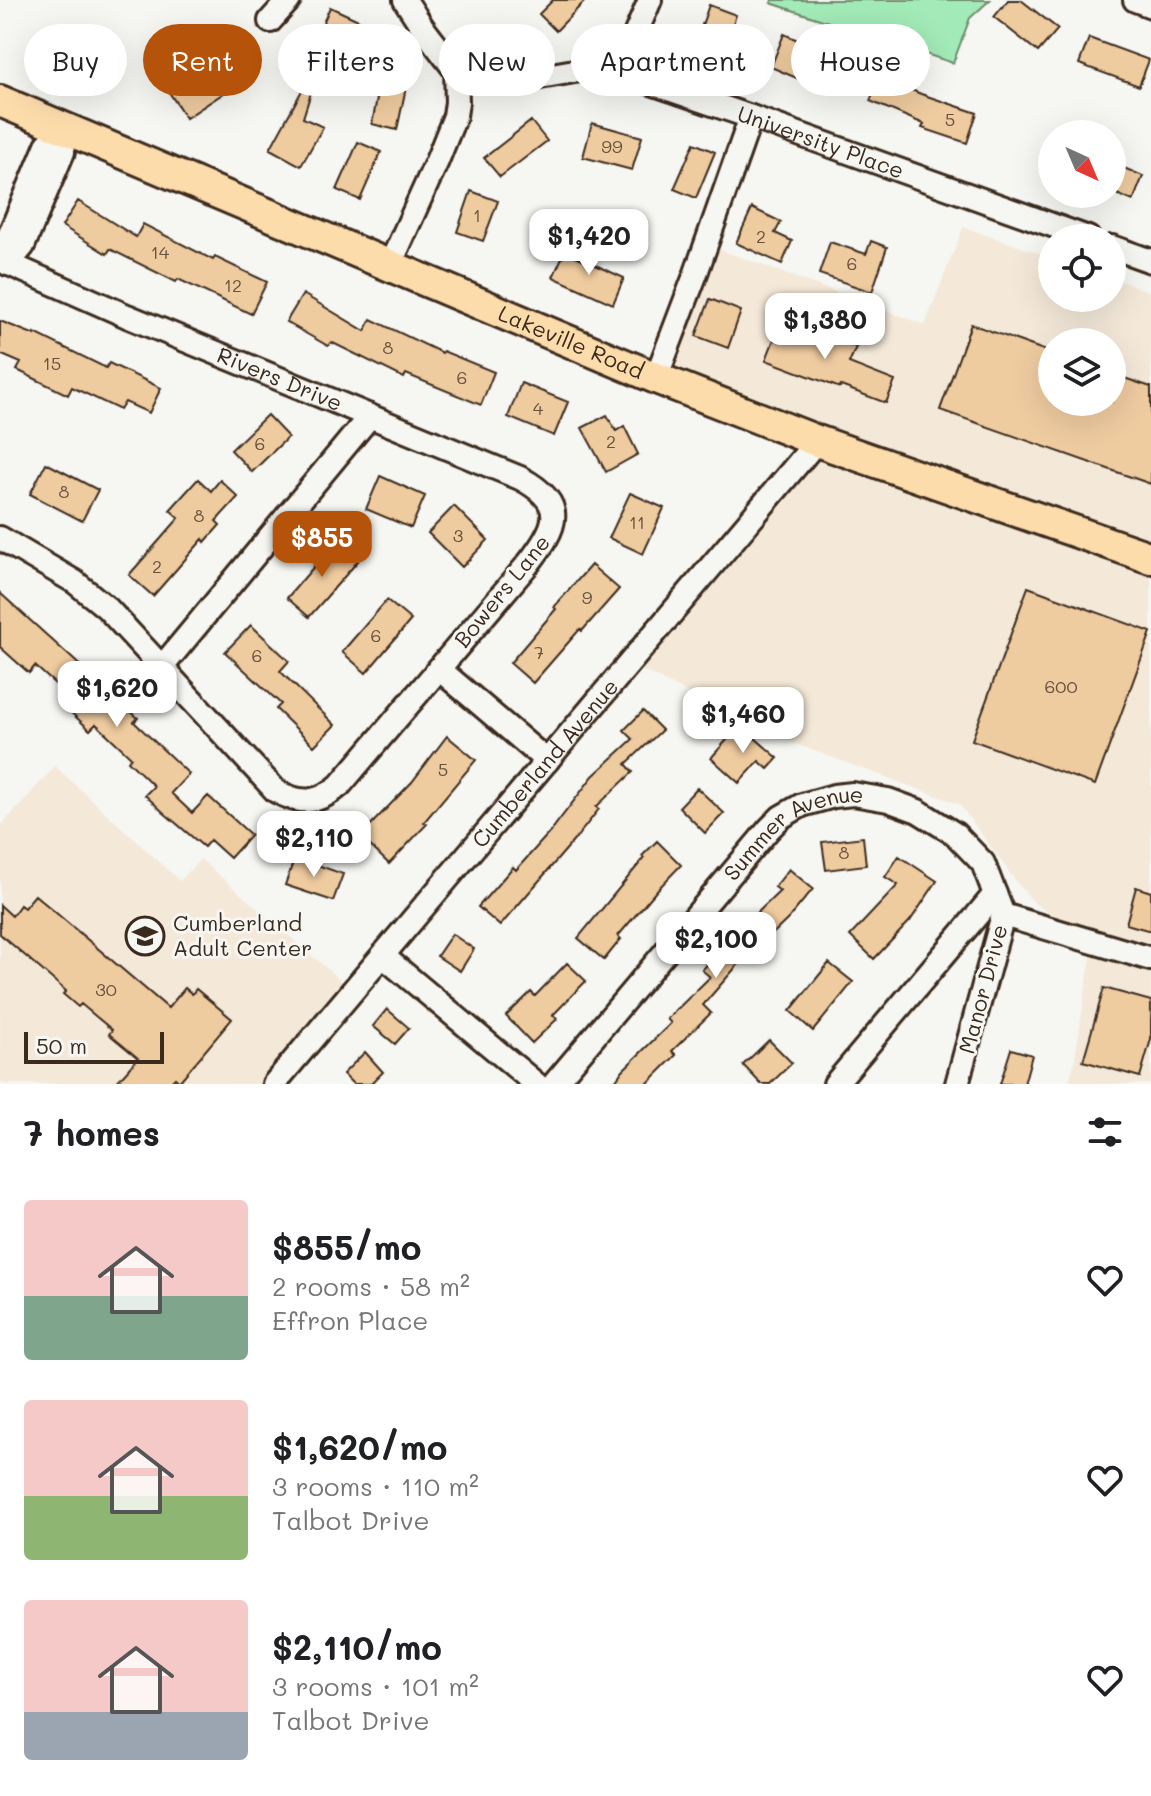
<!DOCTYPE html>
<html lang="en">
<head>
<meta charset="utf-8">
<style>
	:root { --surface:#fff; --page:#f2f2f2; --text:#202124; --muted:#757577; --accent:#b45309 }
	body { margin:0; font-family:Mali,sans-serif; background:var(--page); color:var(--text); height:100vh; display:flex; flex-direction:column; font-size:30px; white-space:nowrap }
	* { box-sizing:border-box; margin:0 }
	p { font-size:26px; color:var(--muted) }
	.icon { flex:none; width:44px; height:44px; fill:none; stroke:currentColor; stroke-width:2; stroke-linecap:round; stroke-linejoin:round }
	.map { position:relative; height:1084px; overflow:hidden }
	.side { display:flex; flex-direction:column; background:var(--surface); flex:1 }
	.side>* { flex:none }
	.guide { position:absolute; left:24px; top:24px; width:1104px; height:72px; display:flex; gap:16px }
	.needle { width:52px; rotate:136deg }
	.fabs { position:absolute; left:1038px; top:120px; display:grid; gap:16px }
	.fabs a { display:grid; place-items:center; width:88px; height:88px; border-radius:50%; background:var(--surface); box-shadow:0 8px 32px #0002; font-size:40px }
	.scale { position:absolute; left:24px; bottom:20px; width:140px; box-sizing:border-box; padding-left:8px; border:4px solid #3b2a1e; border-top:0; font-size:22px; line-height:28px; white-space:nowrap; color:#3b2a1e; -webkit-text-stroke:6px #f6f6f2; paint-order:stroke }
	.price { position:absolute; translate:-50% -68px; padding:0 18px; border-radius:16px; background:#fff; color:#222; font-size:26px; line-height:52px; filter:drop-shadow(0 2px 4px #0008) }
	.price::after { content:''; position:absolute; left:50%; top:48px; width:24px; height:18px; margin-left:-12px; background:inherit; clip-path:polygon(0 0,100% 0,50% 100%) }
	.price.current { background:var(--accent); color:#fff }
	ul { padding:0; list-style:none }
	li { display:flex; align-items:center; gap:24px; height:200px; padding:0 24px }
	li span { display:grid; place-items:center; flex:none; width:224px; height:160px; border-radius:8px; color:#555 }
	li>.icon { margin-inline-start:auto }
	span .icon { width:96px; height:96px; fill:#fffc; stroke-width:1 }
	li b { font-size:34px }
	h2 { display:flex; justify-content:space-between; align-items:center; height:96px; padding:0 24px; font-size:34px }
	.pill { padding:0 28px; border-radius:36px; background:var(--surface); box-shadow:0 8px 32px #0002; font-size:28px; line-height:72px }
	.pill.current { background:var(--accent); color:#fff }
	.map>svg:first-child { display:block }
	.built { fill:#f4e9d9; fill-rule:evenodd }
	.green { fill:#a2eab7; stroke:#6e8a6a; stroke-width:2 }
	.building { fill:#efcba0; stroke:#3b2a1e; stroke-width:2 }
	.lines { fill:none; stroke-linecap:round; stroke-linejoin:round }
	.minor-casing { stroke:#3b2a1e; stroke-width:28 }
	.major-casing { stroke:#3b2a1e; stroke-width:36 }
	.minor { stroke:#f6f6f2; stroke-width:22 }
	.major { stroke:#fddcac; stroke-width:30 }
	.labels { text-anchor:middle; stroke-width:6; stroke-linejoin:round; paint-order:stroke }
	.number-label { font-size:18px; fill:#68523e }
	.street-label { font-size:22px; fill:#3b2a1e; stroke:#f6f6f2 }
	.poi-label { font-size:22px; fill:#3b2a1e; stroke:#f6f6f2; text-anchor:start }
</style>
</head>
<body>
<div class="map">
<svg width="1151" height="1084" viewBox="0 0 1151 1084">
	<rect width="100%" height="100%" fill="#f6f6f2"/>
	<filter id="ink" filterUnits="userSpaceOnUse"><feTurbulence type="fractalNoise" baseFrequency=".0125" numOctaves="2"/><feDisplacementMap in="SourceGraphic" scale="16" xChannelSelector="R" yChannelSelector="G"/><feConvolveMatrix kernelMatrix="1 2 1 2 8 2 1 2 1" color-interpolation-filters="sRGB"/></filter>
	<g filter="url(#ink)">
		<!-- built -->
		<path class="built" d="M963,227L1052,258V298H1112V278L1151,292V1084H1068L1074,1065L1093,942L1036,905L1015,880L959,804L790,742L627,663L817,441L668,383L716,248L925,325ZM1052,342H1112V402H1052Z
			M55,766L180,881L200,859L353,991L274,1084H5L0,1081V827Z"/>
		<!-- green -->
		<path class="green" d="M772,0H990L970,18L953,63L771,3Z"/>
		<!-- building -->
		<path class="building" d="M553,0H586L556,31L539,14Z
			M1008,0H1021L1058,29L1038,52L994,17Z
			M709,5L736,15L722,55L695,45Z
			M330,7L376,28L364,52L319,32Z
			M784,34L816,48L813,54L834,62L822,89L771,67Z
			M1089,38L1149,60L1139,86L1079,64Z
			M216,42L242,81L186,118L167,89L199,67L193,58Z
			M382,72L408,78L397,130L372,124Z
			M880,77L921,94L977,113L967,143L922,128L924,124L870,101Z
			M306,83L313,86L303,118L323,127L301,166L270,149Z
			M531,121L547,141L500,177L484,158Z
			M592,123L642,137L632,170L583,157Z
			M358,142L381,152L360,200L337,190Z
			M694,143L715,152L696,198L674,189Z
			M1112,163L1143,176L1133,201L1112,192Z
			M471,191L498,201L483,241L457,232Z
			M78,201L136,237L143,224L213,260L215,257L267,282L251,314L178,279L176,282L110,249L107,254L62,226Z
			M752,208L781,222L775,233L792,241L782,264L736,243Z
			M871,241L887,247L872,292L819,274L830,242L866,254Z
			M565,251L624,278L613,304L553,277Z
			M303,294L365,331L371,319L442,353L443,351L494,372L481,405L406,374L404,378L331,342L328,346L286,322Z
			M710,299L741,311L728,348L696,336Z
			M782,319L856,347L849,363L895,381L886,403L841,386L840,388L766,360Z
			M0,321L35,335V333L106,368L109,363L161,388L149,413L125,402L120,410L72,387L68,395L17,370L21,363L0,354Z
			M971,324L1052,353V402H1112V374L1151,387V484L940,410Z
			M521,383L568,402L554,436L508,417Z
			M267,415L288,437L252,472L231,450Z
			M607,415L616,431L624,426L638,454L606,472L582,428Z
			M46,463L98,490L82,521L30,494Z
			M380,476L425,496L411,528L366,509Z
			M198,479L211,491L220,480L238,497L216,521L220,525L205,542L203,539L153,596L129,575L179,518L170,510Z
			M630,493L664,508L643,554L609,538Z
			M454,506L488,540L462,567L428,533Z
			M335,542L358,561L309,617L287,598Z
			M591,565L619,589L582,631L580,629L533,683L510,663L556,609L554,607Z
			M1028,587L1151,632L1095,785L972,740Z
			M0,593L138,718L134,722L189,774L171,793L192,813L208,796L251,835L230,858L210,840L204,847L163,812L145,795L154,786L128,761L131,757L96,724L90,730L66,708L73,700L35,666L29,673L0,647Z
			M387,600L411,620L366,673L342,652Z
			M251,625L289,661L280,671L335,725L314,746L276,709L281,704L225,652Z
			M643,711L662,730L626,764L633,772L596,807L599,809L576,838L500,926L478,907L513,867L516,870L550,832L593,776L633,739L624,730Z
			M740,725L778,758L768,769L759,761L739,783L711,758Z
			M447,736L476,760L424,822L427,824L389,864L360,836L412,782Z
			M697,788L724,813L705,833L679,807Z
			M863,837L866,865L826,870L822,842Z
			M657,841L681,865L657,890L618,936L621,939L604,960L578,938L644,858L642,856Z
			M899,856L937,881L910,921L874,959L850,936L898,885L885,877Z
			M295,857L343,874L333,901L285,885Z
			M789,869L813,889L789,918L759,947L756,944L703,1005L711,1013L672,1051L676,1055L647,1084H613L623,1070L671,1023L667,1019L710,977L702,970L727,942L780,891L775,887Z
			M1136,887L1151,892V931L1126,924Z
			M35,895L168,1008L185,988L192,994L196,989L232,1019L179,1082L175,1078L169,1084H115L138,1058L109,1034L112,1030L81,1004L78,1007L63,994L66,991L0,934V905L12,916L20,905L24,908Z
			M452,934L474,949L460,971L437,956Z
			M567,963L586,981L553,1015L557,1019L532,1043L506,1016L531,992L535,996Z
			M829,963L853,982L813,1031L790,1011Z
			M1104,988L1151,1001V1039L1140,1077L1083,1061Z
			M387,1009L409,1028L395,1044L373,1026Z
			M769,1040L792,1063L770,1084H761L743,1065Z
			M1011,1049L1032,1055L1024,1084H1000Z
			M365,1052L383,1072L371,1084H353L343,1074Z"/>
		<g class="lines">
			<defs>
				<g id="minor">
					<path d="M1135,0L1151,6"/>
					<path d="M270,21L289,0"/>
					<path id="s1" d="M456,71L502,77L534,78L592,68L619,72L751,117L1088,238"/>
					<path d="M619,72L650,0"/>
					<path d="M64,128L63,152L23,246L8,264L7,241L47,145Z"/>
					<path d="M1112,247L1151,261"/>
					<path id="s2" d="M0,260L127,316L520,478C569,504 557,527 528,564L340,785C318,804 301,805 276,791L107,608L75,582L0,538"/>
					<path d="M389,267L437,161L455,116L457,102L456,71L423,28L405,0"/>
					<path d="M656,378L696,273L751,117"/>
					<path d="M162,667L370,416"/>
					<path d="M439,669L547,761"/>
					<path d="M1003,915L1151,959"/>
					<path d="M383,956L536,1084"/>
					<path id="s3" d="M274,1084L817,441"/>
					<path id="s4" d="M554,1084L769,829L781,817L802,805L834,796L853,794L888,800L918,811L955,834L983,863L1003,915L957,1084"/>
					<path d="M835,1084L995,894"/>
				</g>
				<g id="major">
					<path id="s5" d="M0,101L656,378L817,441L1151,558"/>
				</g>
			</defs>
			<!-- minor casing -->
			<use href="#minor" class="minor-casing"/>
			<!-- major casing -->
			<use href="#major" class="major-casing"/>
			<!-- minor -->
			<use href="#minor" class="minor"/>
			<!-- major -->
			<use href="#major" class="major"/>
		</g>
	</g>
	<!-- icons -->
	<defs>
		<symbol id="school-ring" viewBox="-11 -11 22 22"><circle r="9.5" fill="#f6f6f2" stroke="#3b2a1e" stroke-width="1.5"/><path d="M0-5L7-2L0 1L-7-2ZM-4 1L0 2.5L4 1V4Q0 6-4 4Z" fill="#3b2a1e"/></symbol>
	</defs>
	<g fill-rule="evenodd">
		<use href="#school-ring" x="123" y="914" width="44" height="44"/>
	</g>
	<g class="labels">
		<!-- number labels -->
		<g class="number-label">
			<text x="950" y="126">5</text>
			<text x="612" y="153">99</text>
			<text x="477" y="222">1</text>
			<text x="761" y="243">2</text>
			<text x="160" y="259">14</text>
			<text x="852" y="270">6</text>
			<text x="233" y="292">12</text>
			<text x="388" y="354">8</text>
			<text x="52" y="370">15</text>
			<text x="462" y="384">6</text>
			<text x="538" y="415">4</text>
			<text x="611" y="448">2</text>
			<text x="260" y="450">6</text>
			<text x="64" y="498">8</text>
			<text x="199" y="522">8</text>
			<text x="637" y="529">11</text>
			<text x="458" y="542">3</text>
			<text x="157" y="573">2</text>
			<text x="587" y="604">9</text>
			<text x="376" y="642">6</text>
			<text x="539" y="659">7</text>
			<text x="257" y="662">6</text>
			<text x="1061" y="693">600</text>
			<text x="443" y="776">5</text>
			<text x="844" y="859">8</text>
			<text x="106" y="996">30</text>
		</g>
		<!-- street labels -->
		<g class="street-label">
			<text dy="8" stroke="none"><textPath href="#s1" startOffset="378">University Place</textPath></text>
			<text dy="8" stroke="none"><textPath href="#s5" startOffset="620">Lakeville Road</textPath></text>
			<text dy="8" stroke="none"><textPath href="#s2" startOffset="304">Rivers Drive</textPath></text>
			<text transform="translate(502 591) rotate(-51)" y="8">Bowers Lane</text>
			<text dy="8" stroke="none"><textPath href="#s3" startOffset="420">Cumberland Avenue</textPath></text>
			<text dy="8" stroke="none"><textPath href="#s4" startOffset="354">Summer Avenue</textPath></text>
			<text transform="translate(983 989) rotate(-75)" y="8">Manor Drive</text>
		</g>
		<!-- poi labels -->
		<g class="poi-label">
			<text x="173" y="931">Cumberland<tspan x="173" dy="25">Adult Center</tspan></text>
		</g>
	</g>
</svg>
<div class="fabs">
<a><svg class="needle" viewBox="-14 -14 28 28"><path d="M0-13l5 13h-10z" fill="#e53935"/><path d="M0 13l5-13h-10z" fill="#757577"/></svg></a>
<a><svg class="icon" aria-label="locate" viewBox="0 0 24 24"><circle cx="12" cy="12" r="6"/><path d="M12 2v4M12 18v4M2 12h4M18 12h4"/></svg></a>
<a><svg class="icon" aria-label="layers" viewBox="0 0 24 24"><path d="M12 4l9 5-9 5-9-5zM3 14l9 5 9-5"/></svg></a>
</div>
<div class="scale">50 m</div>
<b class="price" style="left:589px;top:277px">$1,420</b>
<b class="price" style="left:825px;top:361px">$1,380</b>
<b class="price current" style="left:322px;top:579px">$855</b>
<b class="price" style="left:117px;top:729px">$1,620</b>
<b class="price" style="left:743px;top:755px">$1,460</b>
<b class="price" style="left:314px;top:879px">$2,110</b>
<b class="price" style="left:716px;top:980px">$2,100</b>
<div class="guide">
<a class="pill">Buy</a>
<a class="pill current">Rent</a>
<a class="pill">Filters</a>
<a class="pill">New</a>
<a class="pill">Apartment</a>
<a class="pill">House</a>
</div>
</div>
<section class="side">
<h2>7 homes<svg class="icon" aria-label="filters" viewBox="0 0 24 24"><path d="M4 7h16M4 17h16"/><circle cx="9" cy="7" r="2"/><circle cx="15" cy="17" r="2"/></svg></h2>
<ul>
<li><span style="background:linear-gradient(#f6c9c9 60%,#7fa58c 0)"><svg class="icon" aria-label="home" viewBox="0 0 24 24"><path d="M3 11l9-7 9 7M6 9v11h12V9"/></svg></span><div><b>$855/mo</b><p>2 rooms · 58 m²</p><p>Effron Place</p></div><svg class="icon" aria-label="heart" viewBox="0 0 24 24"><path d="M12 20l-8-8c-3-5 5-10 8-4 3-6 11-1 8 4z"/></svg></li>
<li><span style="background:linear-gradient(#f6c9c9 60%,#8fb573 0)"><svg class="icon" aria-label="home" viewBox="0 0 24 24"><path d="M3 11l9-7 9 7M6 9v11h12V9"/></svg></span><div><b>$1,620/mo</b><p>3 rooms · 110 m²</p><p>Talbot Drive</p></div><svg class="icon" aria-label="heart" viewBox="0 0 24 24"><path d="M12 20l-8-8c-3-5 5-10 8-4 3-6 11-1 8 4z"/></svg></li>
<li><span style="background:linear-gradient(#f6c9c9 70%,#9aa5b1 0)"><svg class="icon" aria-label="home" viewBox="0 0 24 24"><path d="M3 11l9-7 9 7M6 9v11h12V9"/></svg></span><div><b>$2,110/mo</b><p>3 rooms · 101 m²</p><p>Talbot Drive</p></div><svg class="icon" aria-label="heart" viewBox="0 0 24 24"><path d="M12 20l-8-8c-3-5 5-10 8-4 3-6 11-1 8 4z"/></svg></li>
</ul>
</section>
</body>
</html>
